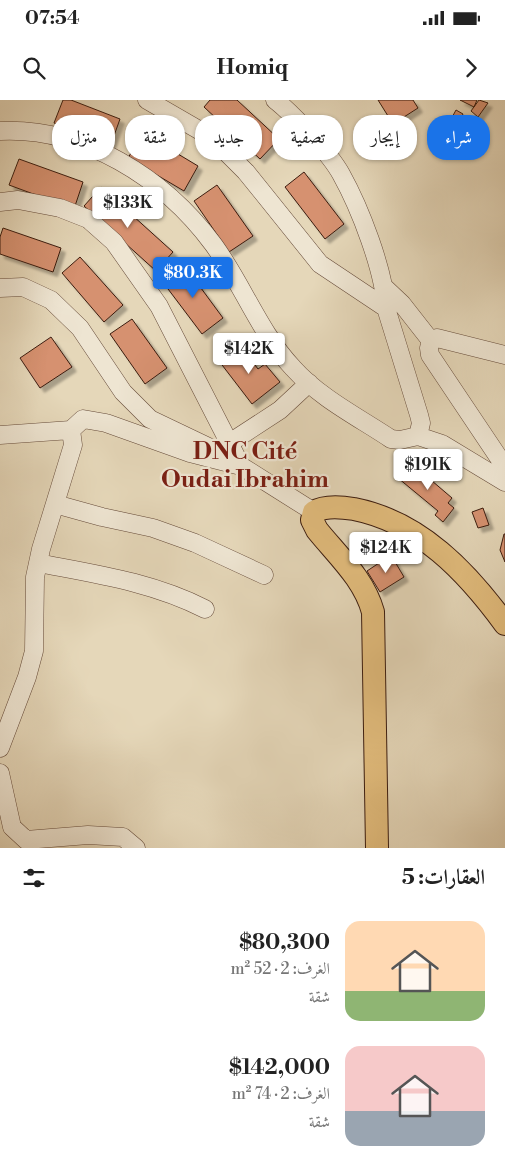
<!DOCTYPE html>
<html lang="ar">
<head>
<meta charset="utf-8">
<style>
	:root { --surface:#fff; --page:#f2f2f2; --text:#222; --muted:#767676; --accent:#1a73e8 }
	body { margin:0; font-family:"Libre Bodoni",Amiri,serif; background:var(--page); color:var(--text); direction:rtl; height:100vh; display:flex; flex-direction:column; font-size:19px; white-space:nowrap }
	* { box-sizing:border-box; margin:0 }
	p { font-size:16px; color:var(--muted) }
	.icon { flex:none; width:28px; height:28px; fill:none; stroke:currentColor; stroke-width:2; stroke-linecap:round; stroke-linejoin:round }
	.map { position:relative; height:748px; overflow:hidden; direction:ltr }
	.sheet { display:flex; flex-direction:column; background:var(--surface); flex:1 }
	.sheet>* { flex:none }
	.banner { position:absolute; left:15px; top:15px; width:475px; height:45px; direction:rtl; display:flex; gap:10px }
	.price { position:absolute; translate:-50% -42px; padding:0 11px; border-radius:5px; background:#fff; color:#222; font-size:16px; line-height:32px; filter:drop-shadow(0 1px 2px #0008) }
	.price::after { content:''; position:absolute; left:50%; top:30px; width:15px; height:11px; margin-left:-8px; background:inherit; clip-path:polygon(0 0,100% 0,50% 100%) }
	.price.active { background:var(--accent); color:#fff }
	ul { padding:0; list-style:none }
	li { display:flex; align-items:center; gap:15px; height:125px; padding:0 20px }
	li span { display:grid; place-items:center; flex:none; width:140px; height:100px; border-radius:15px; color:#555 }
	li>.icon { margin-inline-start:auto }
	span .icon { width:60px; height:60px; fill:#fffc; stroke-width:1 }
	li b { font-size:21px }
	h2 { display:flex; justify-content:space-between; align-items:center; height:60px; padding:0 20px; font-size:21px }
	.chip { padding:0 18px; border-radius:20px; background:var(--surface); box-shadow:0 1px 4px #0004; font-size:18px; line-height:45px }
	.chip.active { background:var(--accent); color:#fff }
	.status { display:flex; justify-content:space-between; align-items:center; height:35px; padding:0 25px; background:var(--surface); direction:ltr }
	.status svg { height:14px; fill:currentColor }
	header { display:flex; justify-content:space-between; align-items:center; height:65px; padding:0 20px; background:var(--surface); font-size:22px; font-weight:700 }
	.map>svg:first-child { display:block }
	.building { fill:#d69170; stroke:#3b1c0f; filter:url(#shadow) }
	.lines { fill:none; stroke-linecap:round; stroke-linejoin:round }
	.minor-casing { stroke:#664b3a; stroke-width:19 }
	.major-casing { stroke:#3b1c0f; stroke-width:24 }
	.minor { stroke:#eee5d2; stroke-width:18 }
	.major { stroke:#e2bc7c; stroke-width:22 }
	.labels { text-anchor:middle; stroke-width:4.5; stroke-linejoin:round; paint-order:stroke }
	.district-label { font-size:24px; font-weight:bold; fill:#7a1f14; stroke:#eee5d2 }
</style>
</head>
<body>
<div class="status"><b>07:54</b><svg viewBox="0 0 49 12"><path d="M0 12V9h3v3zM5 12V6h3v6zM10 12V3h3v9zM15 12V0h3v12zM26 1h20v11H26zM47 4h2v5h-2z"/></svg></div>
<header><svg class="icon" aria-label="forward" viewBox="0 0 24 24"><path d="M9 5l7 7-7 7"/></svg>Homiq<svg class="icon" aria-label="search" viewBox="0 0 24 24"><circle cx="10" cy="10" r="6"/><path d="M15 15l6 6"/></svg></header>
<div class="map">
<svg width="505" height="748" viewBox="0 0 505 748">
	<defs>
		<filter id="shadow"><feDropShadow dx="4.5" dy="4.5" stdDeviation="1" flood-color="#0004"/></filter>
	</defs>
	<rect width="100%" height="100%" fill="#e5d7b9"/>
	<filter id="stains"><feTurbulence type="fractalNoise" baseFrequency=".004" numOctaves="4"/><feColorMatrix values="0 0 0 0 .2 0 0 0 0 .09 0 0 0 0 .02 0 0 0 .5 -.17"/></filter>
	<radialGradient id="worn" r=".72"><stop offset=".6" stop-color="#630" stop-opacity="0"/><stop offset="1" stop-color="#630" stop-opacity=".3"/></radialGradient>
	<!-- building -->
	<path class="building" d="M63,0H71L120,19L111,44L54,23Z
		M210,0H237L279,39L260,59L204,7Z
		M378,0H413L418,8L393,24Z
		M460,0H477L474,7Z
		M479,0L488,3L478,17L471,11Z
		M456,10L463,14L456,27L449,23Z
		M143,33L198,66L184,91L128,58Z
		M19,59L83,82L74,109L9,85Z
		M304,72L344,124L325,139L285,87Z
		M217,85L253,136L229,152L194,101Z
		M101,87L173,152L156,171L84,106Z
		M3,128L61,148L53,172L0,154V137Z
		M80,157L123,205L104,222L62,173Z
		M184,165L223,218L202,234L162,181Z
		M132,219L167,268L145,284L110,234Z
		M51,237L72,267L40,288L20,258Z
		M240,245L258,269L265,264L280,282L252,304L219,261Z
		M411,363L452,398L448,403L454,408L443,422L435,415L438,411L398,378Z
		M483,408L489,425L478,428L472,412Z
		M504,434H505V462L500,450Z
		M391,455L404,477L380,492L367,471Z"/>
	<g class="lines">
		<defs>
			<path id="minor" d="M275,0C293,14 330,54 341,74C360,108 384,170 386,208
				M0,31C84,27 164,78 213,144C242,183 259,232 293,268C320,298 358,317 391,339L400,340L418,336L421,323L419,315L386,208L320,164L246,72L211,37L147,0
				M0,102L18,100L60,108L88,119L114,142L159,206L241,366L314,412
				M0,188L23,187L51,200L80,228L123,292L150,319L217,351L241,366L190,353L106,323L83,319L71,330L0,335
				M385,188L402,204L431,241
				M505,255L437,238L431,241L429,248L430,255L505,367
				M418,336L442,344L505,382
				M231,342L280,310L309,283
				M55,404L102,417L153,428L195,443L264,475
				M38,463C95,474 152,482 205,509
				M0,648L27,577L34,551L35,477L41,449L73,345L71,330
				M0,673L12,727L26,740L88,735L123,737L136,748"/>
			<path id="major" d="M377,748L373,512C364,479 338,456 317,430L312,420L314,412C325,405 342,407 354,409C420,422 467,472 505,524"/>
		</defs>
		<!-- minor casing -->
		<use href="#minor" class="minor-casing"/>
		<!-- major casing -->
		<use href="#major" class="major-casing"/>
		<!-- minor -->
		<use href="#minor" class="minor"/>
		<!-- major -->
		<use href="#major" class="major"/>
	</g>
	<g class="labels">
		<!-- district labels -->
		<g class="district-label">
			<text x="245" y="359">DNC Cité<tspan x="245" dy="28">Oudai Ibrahim</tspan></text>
		</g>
	</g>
	<rect width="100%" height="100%" filter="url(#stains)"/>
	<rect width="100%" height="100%" fill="url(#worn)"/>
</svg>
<b class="price" style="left:128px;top:129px">$133K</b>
<b class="price active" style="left:193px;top:199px">$80.3K</b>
<b class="price" style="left:249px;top:275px">$142K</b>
<b class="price" style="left:428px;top:391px">$191K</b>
<b class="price" style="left:386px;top:474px">$124K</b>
<div class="banner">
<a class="chip active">شراء</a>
<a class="chip">إيجار</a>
<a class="chip">تصفية</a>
<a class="chip">جديد</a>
<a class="chip">شقة</a>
<a class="chip">منزل</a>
</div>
</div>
<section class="sheet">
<h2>العقارات: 5<svg class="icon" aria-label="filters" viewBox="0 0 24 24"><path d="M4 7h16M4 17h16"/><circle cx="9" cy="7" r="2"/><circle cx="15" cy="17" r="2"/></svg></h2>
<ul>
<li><span style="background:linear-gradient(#ffd9b3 70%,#8fb573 0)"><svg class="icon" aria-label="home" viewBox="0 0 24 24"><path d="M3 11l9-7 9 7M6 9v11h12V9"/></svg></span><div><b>$80,300</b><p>الغرف: 2 · 52 m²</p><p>شقة</p></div></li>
<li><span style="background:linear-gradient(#f6c9c9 65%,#9aa5b1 0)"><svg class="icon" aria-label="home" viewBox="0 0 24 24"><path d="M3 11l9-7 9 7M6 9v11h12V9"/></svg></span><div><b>$142,000</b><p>الغرف: 2 · 74 m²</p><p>شقة</p></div></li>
</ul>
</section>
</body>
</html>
